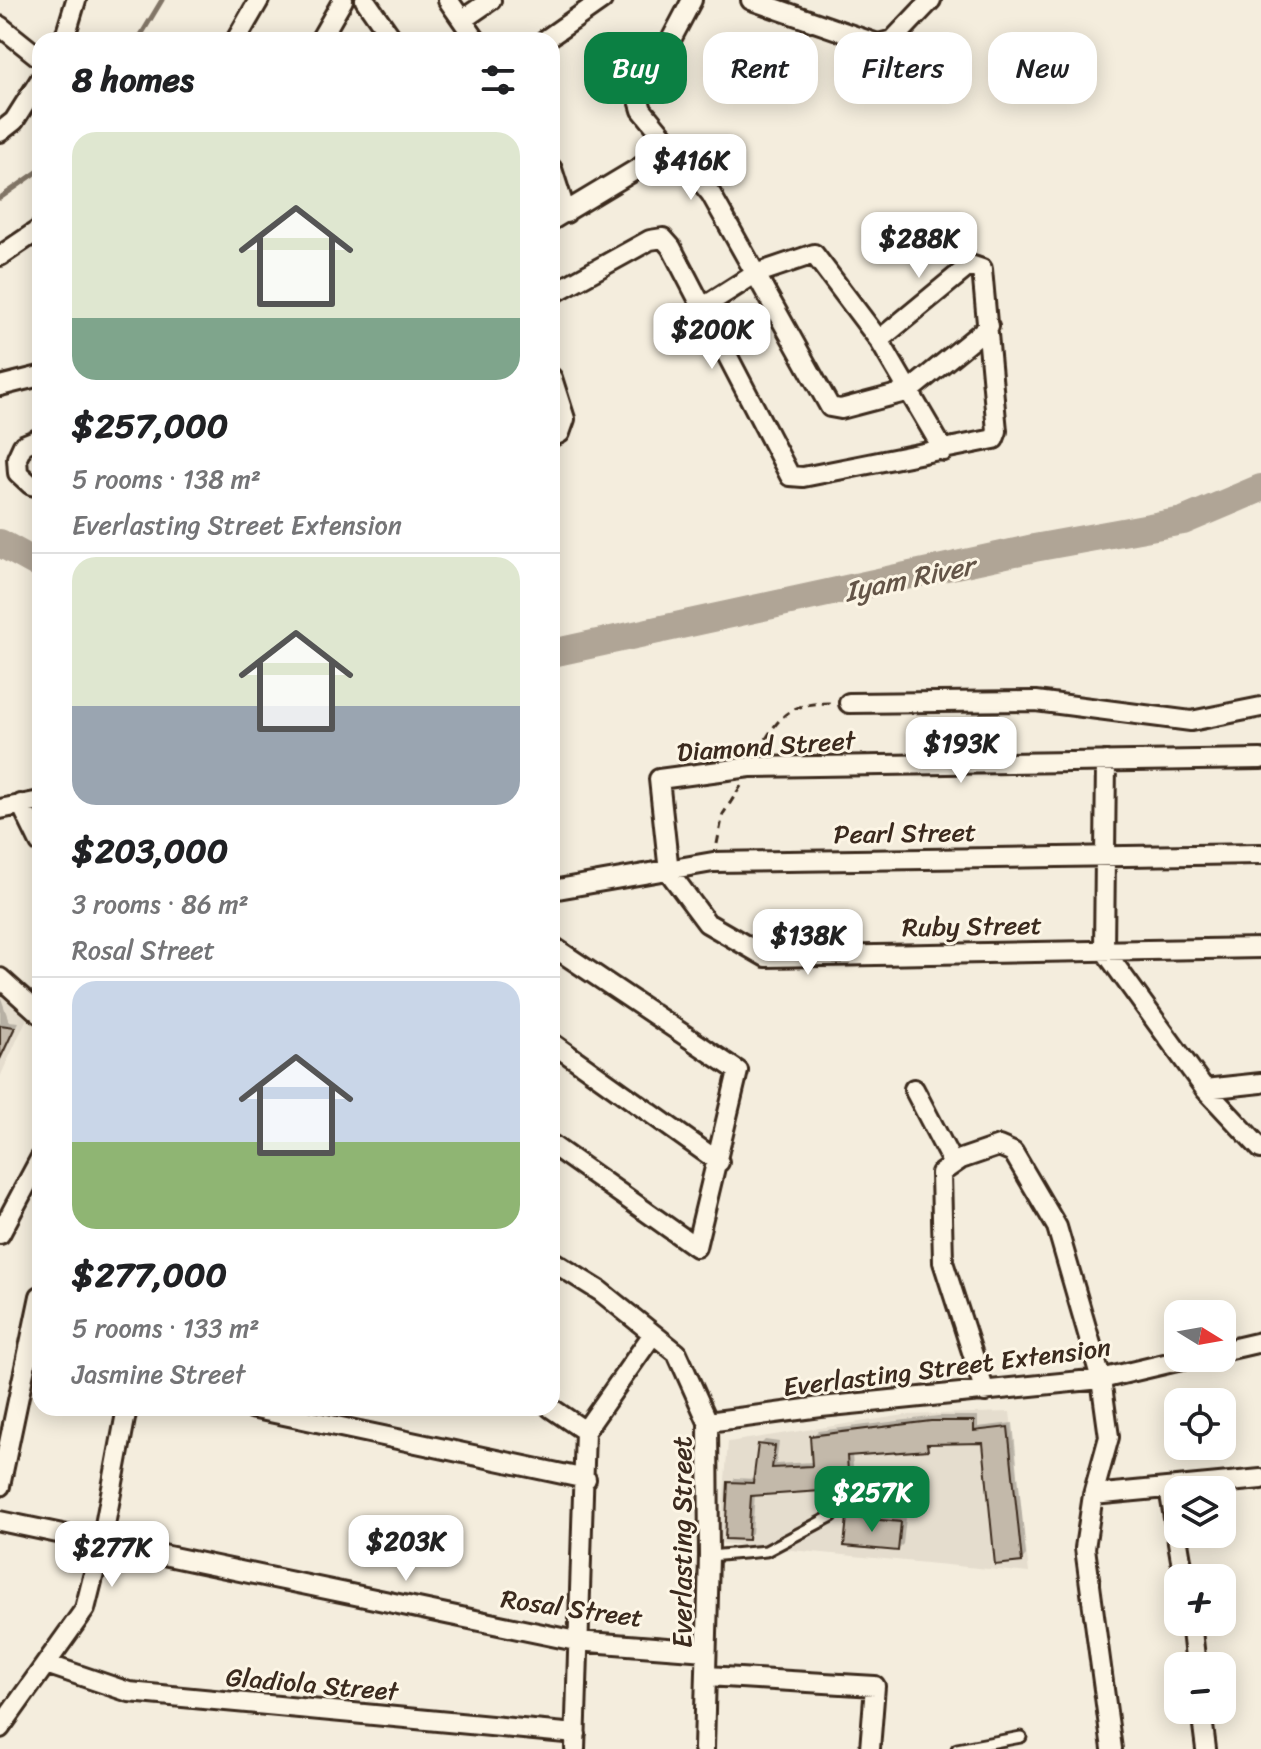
<!DOCTYPE html>
<html lang="en">
<head>
<meta charset="utf-8">
<style>
	:root { --surface:#fff; --page:#f6f6f6; --text:#202124; --muted:#757577; --line:#e0e0e0; --accent:#0b8043 }
	body { margin:0; font-family:Sriracha,sans-serif; background:var(--page); color:var(--text); height:100vh; display:flex; flex-direction:column; font-size:30px; white-space:nowrap }
	* { box-sizing:border-box; margin:0 }
	p { font-size:26px; color:var(--muted) }
	.icon { flex:none; width:44px; height:44px; fill:none; stroke:currentColor; stroke-width:2; stroke-linecap:round; stroke-linejoin:round }
	.map { position:relative; flex:1; overflow:hidden }
	.details { position:absolute; left:32px; top:32px; width:528px; height:1384px; display:flex; flex-direction:column; background:var(--surface); border-radius:24px; box-shadow:0 4px 20px #0003 }
	.details>* { flex:none }
	.top-card { position:absolute; left:584px; top:32px; width:556px; height:72px; display:flex; gap:16px }
	.needle { width:52px; rotate:101deg }
	.buttons { position:absolute; left:1164px; top:1300px; display:grid; gap:16px }
	.buttons a { display:grid; place-items:center; width:72px; height:72px; border-radius:16px; background:var(--surface); box-shadow:0 4px 20px #0003; font-size:40px }
	.price { position:absolute; translate:-50% -68px; padding:0 18px; border-radius:16px; background:#fff; color:#222; font-size:26px; line-height:52px; filter:drop-shadow(0 2px 4px #0008) }
	.price::after { content:''; position:absolute; left:50%; top:48px; width:24px; height:18px; margin-left:-12px; background:inherit; clip-path:polygon(0 0,100% 0,50% 100%) }
	.price.current { background:var(--accent); color:#fff }
	ul { padding:0; list-style:none }
	li { display:grid; align-content:center; gap:16px; height:424px; padding:0 40px }
	li+li { border-top:2px solid var(--line) }
	li span { display:grid; place-items:center; height:248px; border-radius:24px; color:#555 }
	li>.icon { margin-inline-start:auto }
	span .icon { width:144px; height:144px; fill:#fffc; stroke-width:1 }
	li b { font-size:34px }
	h2 { display:flex; justify-content:space-between; align-items:center; height:96px; padding:0 40px; font-size:34px }
	.pill { padding:0 28px; border-radius:24px; background:var(--surface); box-shadow:0 4px 20px #0003; font-size:28px; line-height:72px }
	.pill.current { background:var(--accent); color:#fff }
	.map>svg:first-child { display:block }
	.built { fill:#e5ddce }
	.shadow { fill:#0003 }
	.lines { fill:none; stroke-linecap:round; stroke-linejoin:round }
	.stream { stroke:#817466; stroke-width:5 }
	.river { stroke:#b0a596; stroke-width:28 }
	.building { fill:#c3b9aa; stroke:#3b2a1e; stroke-width:2 }
	.lane-casing { stroke:#3b2a1e; stroke-width:15 }
	.street-casing { stroke:#3b2a1e; stroke-width:24 }
	.path { stroke:#3b2a1e; stroke-width:3; stroke-dasharray:8 6; stroke-linecap:butt }
	.lane { stroke:#fcf5e5; stroke-width:9 }
	.street { stroke:#fcf5e5; stroke-width:18 }
	.labels { text-anchor:middle; stroke-width:6; stroke-linejoin:round; paint-order:stroke }
	.street-label { font-size:26px; fill:#3b2a1e; stroke:#fcf5e5 }
	.water-label { font-size:28px; font-style:italic; fill:#645548; stroke:#fcf5e5 }
</style>
</head>
<body>
<div class="map">
<svg width="1261" height="1749" viewBox="0 0 1261 1749">
	<rect width="100%" height="100%" fill="#f4eddd"/>
	<filter id="ink" filterUnits="userSpaceOnUse"><feTurbulence type="fractalNoise" baseFrequency=".0125" numOctaves="2"/><feDisplacementMap in="SourceGraphic" scale="16" xChannelSelector="R" yChannelSelector="G"/><feConvolveMatrix kernelMatrix="1 2 1 2 8 2 1 2 1" color-interpolation-filters="sRGB"/></filter>
	<g filter="url(#ink)">
		<!-- built -->
		<path class="built" d="M0,987L28,1016L0,1077Z
			M1010,1412L1029,1573L720,1543L728,1442L905,1415Z"/>
		<!-- shadow -->
		<path class="shadow" d="M0,995L9,1021L19,1022L0,1062Z
			M938,1416H978V1427L1013,1423L1026,1555L1021,1561L985,1441L932,1443L927,1448L852,1454L854,1482L849,1487L755,1494L752,1533L747,1538L730,1483L735,1478L755,1479L760,1445L765,1440L779,1442L776,1464L814,1462L812,1436L818,1431Z
			M854,1512L906,1518L903,1544L898,1549L849,1518Z"/>
		<g class="lines">
			<!-- stream -->
			<path class="stream" d="M138,40L162,0
				M0,198L40,170"/>
			<!-- river -->
			<path class="river" d="M0,543L40,565
				M552,653L1034,548L1183,521L1261,488"/>
		</g>
		<!-- building -->
		<path class="building" d="M0,1025L15,1027L0,1059Z
			M931,1421H974V1431L1008,1427L1022,1562L995,1565L983,1443L927,1444L928,1450L847,1456L849,1489L751,1496L748,1540L725,1539L728,1482L753,1483L758,1444L775,1446L772,1468L812,1466L810,1436Z
			M847,1517L901,1522L898,1551L844,1546Z"/>
		<g class="lines">
			<defs>
				<path id="lane" d="M709,1556L766,1551L832,1516
					M957,1749L1021,1737"/>
				<path id="street" d="M365,0L393,40
					M448,0L476,40
					M692,0L639,100L642,110L711,194L830,407L841,409L909,391L989,326
					M751,0L878,44L893,40L931,0
					M462,20L491,0
					M0,26L40,58
					M64,40L76,0
					M236,40L259,0
					M320,40L343,0
					M545,40L602,0
					M0,132L14,121L40,80
					M552,169L566,213
					M552,220L672,148
					M0,256L40,229
					M552,294L650,240L663,238L671,247L790,476L803,477L994,439L997,431L982,269L970,265L879,340
					M703,307L755,274L814,254L879,340L944,451
					M552,378L565,419L560,433L552,437
					M0,386L40,376
					M40,438L23,445L17,458L18,473L31,485L40,487
					M849,703L1036,701L1191,721L1261,707
					M1261,759L750,767L659,779L669,872L707,923L766,957L1261,948
					M1106,761L1104,950L1205,1089L1261,1149
					M21,804L40,843
					M0,809L40,801
					M552,890L713,862L1261,854
					M552,946L738,1071L696,1247L552,1145
					M0,978L40,1014
					M552,1043L719,1162
					M914,1089L953,1164
					M1205,1089L1261,1083
					M0,1234L40,1159
					M552,1261L600,1291L677,1353L708,1422L709,1556L704,1749
					M1222,1351L1261,1342
					M985,1392L943,1262L941,1173L961,1159L999,1146L1013,1152L1057,1227L1101,1379L1109,1437L1093,1495L1085,1548L1112,1749
					M251,1408L586,1479
					M551,1408L585,1431
					M708,1422L821,1407L1101,1379L1190,1358
					M0,1486L40,1296
					M1169,1488L1184,1578
					M1093,1495L1261,1479
					M0,1521L576,1641L706,1651
					M1191,1622L1196,1666
					M49,1665L129,1692L576,1734
					M707,1676L875,1686L870,1749
					M1201,1710L1206,1749
					M0,1728L85,1609L102,1541L127,1408
					M575,1749L585,1431L653,1334"/>
			</defs>
			<!-- lane casing -->
			<use href="#lane" class="lane-casing"/>
			<!-- street casing -->
			<use href="#street" class="street-casing"/>
			<!-- path -->
			<path class="path" d="M759,751C780,714 789,703 833,703
				M717,844L723,814L741,786"/>
			<!-- lane -->
			<use href="#lane" class="lane"/>
			<!-- street -->
			<use href="#street" class="street"/>
		</g>
	</g>
	<g class="labels">
		<!-- street labels -->
		<g class="street-label">
			<text transform="translate(766 746) rotate(-4)" y="9">Diamond Street</text>
			<text transform="translate(905 833) rotate(-1)" y="9">Pearl Street</text>
			<text transform="translate(972 926) rotate(-1)" y="9">Ruby Street</text>
			<text transform="translate(947 1367) rotate(-7)" y="9">Everlasting Street Extension</text>
			<text transform="translate(682 1542) rotate(-90)" y="9">Everlasting Street</text>
			<text transform="translate(572 1608) rotate(8)" y="9">Rosal Street</text>
			<text transform="translate(312 1684) rotate(5)" y="9">Gladiola Street</text>
		</g>
		<!-- water labels -->
		<g class="water-label">
			<text transform="translate(909 578) rotate(-12)" y="10">Iyam River</text>
		</g>
	</g>
</svg>
<div class="buttons">
<a><svg class="needle" viewBox="-14 -14 28 28"><path d="M0-13l5 13h-10z" fill="#e53935"/><path d="M0 13l5-13h-10z" fill="#757577"/></svg></a>
<a><svg class="icon" aria-label="locate" viewBox="0 0 24 24"><circle cx="12" cy="12" r="6"/><path d="M12 2v4M12 18v4M2 12h4M18 12h4"/></svg></a>
<a><svg class="icon" aria-label="layers" viewBox="0 0 24 24"><path d="M12 4l9 5-9 5-9-5zM3 14l9 5 9-5"/></svg></a>
<a>+</a>
<a>−</a>
</div>
<b class="price" style="left:691px;top:202px">$416K</b>
<b class="price" style="left:919px;top:280px">$288K</b>
<b class="price" style="left:712px;top:371px">$200K</b>
<b class="price" style="left:961px;top:785px">$193K</b>
<b class="price" style="left:808px;top:977px">$138K</b>
<b class="price current" style="left:872px;top:1534px">$257K</b>
<b class="price" style="left:406px;top:1583px">$203K</b>
<b class="price" style="left:112px;top:1589px">$277K</b>
<div class="top-card">
<a class="pill current">Buy</a>
<a class="pill">Rent</a>
<a class="pill">Filters</a>
<a class="pill">New</a>
</div>
<section class="details">
<h2>8 homes<svg class="icon" aria-label="filters" viewBox="0 0 24 24"><path d="M4 7h16M4 17h16"/><circle cx="9" cy="7" r="2"/><circle cx="15" cy="17" r="2"/></svg></h2>
<ul>
<li><span style="background:linear-gradient(#dfe7d0 75%,#7fa58c 0)"><svg class="icon" aria-label="home" viewBox="0 0 24 24"><path d="M3 11l9-7 9 7M6 9v11h12V9"/></svg></span><div><b>$257,000</b><p>5 rooms · 138 m²</p><p>Everlasting Street Extension</p></div></li>
<li><span style="background:linear-gradient(#dfe7d0 60%,#9aa5b1 0)"><svg class="icon" aria-label="home" viewBox="0 0 24 24"><path d="M3 11l9-7 9 7M6 9v11h12V9"/></svg></span><div><b>$203,000</b><p>3 rooms · 86 m²</p><p>Rosal Street</p></div></li>
<li><span style="background:linear-gradient(#c9d6e8 65%,#8fb573 0)"><svg class="icon" aria-label="home" viewBox="0 0 24 24"><path d="M3 11l9-7 9 7M6 9v11h12V9"/></svg></span><div><b>$277,000</b><p>5 rooms · 133 m²</p><p>Jasmine Street</p></div></li>
</ul>
</section>
</div>
</body>
</html>
